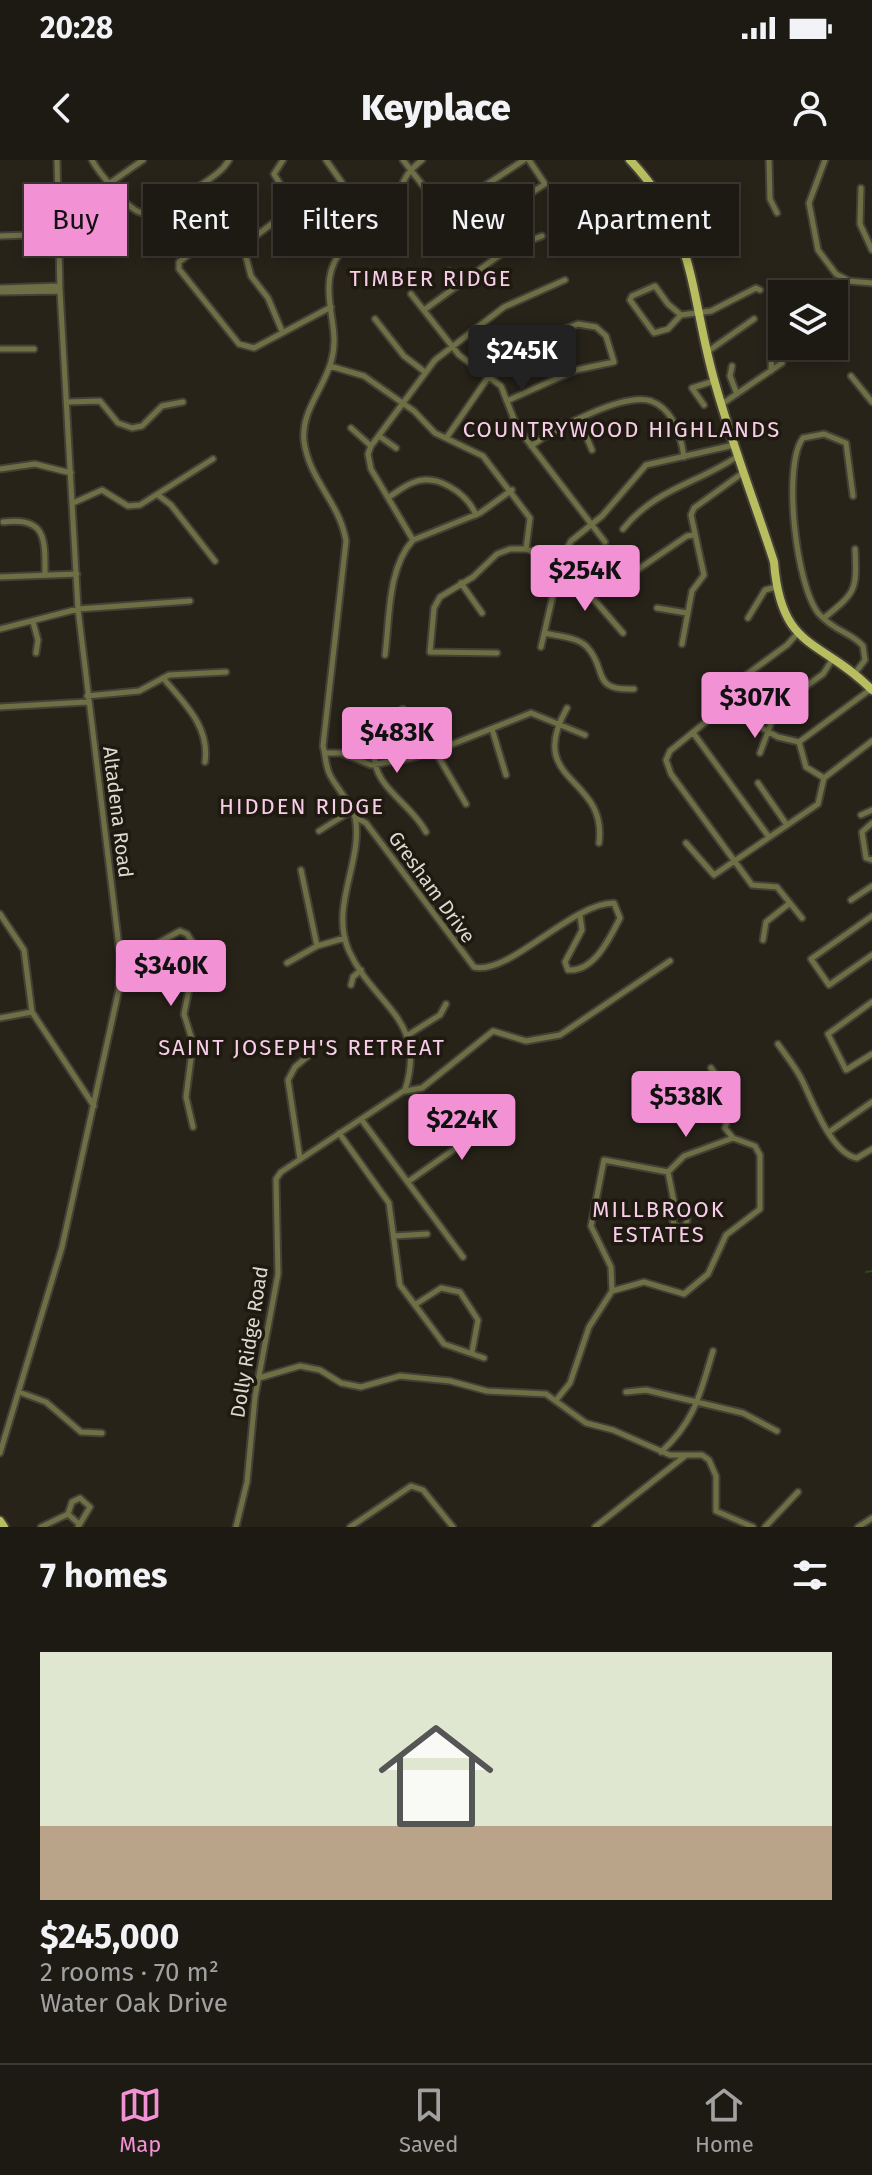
<!DOCTYPE html>
<html lang="en">
<head>
<meta charset="utf-8">
<style>
	:root { --surface:#1d1a13; --page:#2a2721; --text:#f1f3f6; --muted:#a0a1a0; --line:#3b3833; --accent:#f391d5 }
	body { margin:0; font-family:"Fira Sans",sans-serif; background:var(--page); color:var(--text); height:100vh; display:flex; flex-direction:column; font-size:30px; white-space:nowrap }
	* { box-sizing:border-box; margin:0 }
	p { font-size:26px; color:var(--muted) }
	.icon { flex:none; width:44px; height:44px; fill:none; stroke:currentColor; stroke-width:2; stroke-linecap:round; stroke-linejoin:round }
	.map { position:relative; height:1367px; overflow:hidden }
	.side { display:flex; flex-direction:column; background:var(--surface); flex:1 }
	.side>* { flex:none }
	.top-card { position:absolute; left:24px; top:24px; width:824px; height:72px; display:flex; gap:16px }
	.fabs { position:absolute; left:768px; top:120px; display:grid; gap:16px }
	.fabs a { display:grid; place-items:center; width:80px; height:80px; border-radius:0px; background:var(--surface); box-shadow:0 4px 12px #0003,0 0 0 2px var(--line); font-size:40px }
	.price { position:absolute; translate:-50% -68px; padding:0 18px; border-radius:8px; background:var(--accent); color:#111; font-size:26px; line-height:52px; filter:drop-shadow(0 2px 4px #0008) }
	.price::after { content:''; position:absolute; left:50%; top:48px; width:24px; height:18px; margin-left:-12px; background:inherit; clip-path:polygon(0 0,100% 0,50% 100%) }
	.price.current { background:#222; color:#fff }
	ul { padding:0; list-style:none }
	li { display:grid; align-content:center; gap:16px; height:424px; padding:0 40px }
	li+li { border-top:2px solid var(--line) }
	li span { display:grid; place-items:center; height:248px; border-radius:0px; color:#555 }
	li>.icon { margin-inline-start:auto }
	span .icon { width:144px; height:144px; fill:#fffc; stroke-width:1 }
	li b { font-size:34px }
	h2 { display:flex; justify-content:space-between; align-items:center; height:96px; padding:0 40px; font-size:34px }
	.tag { padding:0 28px; border-radius:0px; background:var(--surface); box-shadow:0 4px 12px #0003,0 0 0 2px var(--line); font-size:28px; line-height:72px }
	.tag.current { background:var(--accent); color:#111 }
	.status { display:flex; justify-content:space-between; align-items:center; height:56px; padding:0 40px; background:var(--surface); direction:ltr }
	.status svg { height:22px; fill:currentColor }
	header { display:flex; justify-content:space-between; align-items:center; height:104px; padding:0 40px; background:var(--surface); font-size:36px; font-weight:800 }
	.tabs { display:flex; justify-content:space-around; align-items:center; height:112px; border-top:2px solid var(--line); background:var(--surface); font-size:22px; color:var(--muted) }
	.tabs a { display:grid; justify-items:center; gap:4px }
	.tabs .current { color:var(--accent) }
	.map>svg:first-child { display:block }
	.lines { fill:none; stroke-linecap:round; stroke-linejoin:round }
	.stream { stroke:#2e491a; stroke-width:2 }
	.minor-casing { stroke:#444037; stroke-width:9 }
	.major-casing { stroke:#444037; stroke-width:12 }
	.minor { stroke:#6d7045; stroke-width:5 }
	.major { stroke:#b8bd5f; stroke-width:8 }
	.labels { text-anchor:middle; stroke-width:7; stroke-linejoin:round; paint-order:stroke }
	.street-label { font-size:20px; fill:#dbd9d2; stroke:#1e1a10 }
	.neighbourhood-label { font-size:22px; letter-spacing:2px; fill:#f8cde9; stroke:#1e1a10 }
</style>
</head>
<body>
<div class="status"><b>20:28</b><svg viewBox="0 0 49 12"><path d="M0 12V9h3v3zM5 12V6h3v6zM10 12V3h3v9zM15 12V0h3v12zM26 1h20v11H26zM47 4h2v5h-2z"/></svg></div>
<header><svg class="icon" aria-label="back" viewBox="0 0 24 24"><path d="M15 5l-7 7 7 7"/></svg>Keyplace<svg class="icon" aria-label="person" viewBox="0 0 24 24"><circle cx="12" cy="8" r="4"/><path d="M4 21q1-7 8-7t8 7"/></svg></header>
<div class="map">
<svg width="872" height="1367" viewBox="0 0 872 1367">
	<rect width="100%" height="100%" fill="#272319"/>
	<g class="lines">
		<!-- stream -->
		<path class="stream" d="M866,1112L872,1111"/>
		<defs>
			<path id="minor" d="M92,0C97,10 104,17 110,25C143,65 150,60 191,32C204,22 221,14 229,0
				M326,0L369,61
				M403,0L438,45L449,49L524,0
				M769,0L770,39L777,53
				M825,0L809,43L818,90L836,114L849,121L872,123
				M110,23L143,0
				M861,28L860,64L872,90
				M528,35L545,24L529,0
				M259,73L245,59H237L179,102V109L239,184L254,188L331,147
				M0,76L29,75
				M449,111L459,124
				M0,128L60,126
				M0,132L60,131
				M411,134L459,195L501,226L517,267L605,382
				M424,150L508,89L542,76
				M681,155L668,144L655,126L632,136L630,140L654,173L668,169L681,155L711,151L756,128L760,130
				M375,159L404,196L425,212
				M282,171L268,138L251,116L246,97L252,79L290,50V40L274,14L283,0
				M0,189H34
				M707,192L754,159
				M330,206L364,216L414,251L435,273L483,296L530,358L526,389
				M732,206L730,216L737,234
				M771,211L773,166
				M851,216L872,242
				M67,242L100,241L118,263L132,268L142,266L162,246L183,242
				M722,244L782,203
				M704,245L692,228L714,221
				M579,259L592,290
				M351,268L371,286
				M379,276L396,288
				M447,277L498,203L550,175L578,164L596,167L606,176L614,202L576,210L509,240
				M531,286C553,270 623,232 651,241C673,249 681,276 684,297
				M0,309L35,304L71,313
				M158,335L171,345L215,401
				M853,336L846,283L824,274L803,278C782,305 796,427 819,454C835,472 851,472 863,486L865,500L855,513
				M389,337C397,332 404,326 412,323C436,312 467,333 476,355
				M73,343L102,330L128,346L140,345L213,299
				M3,362C47,356 45,380 45,415
				M623,369C656,328 697,324 738,296
				M413,380L371,309L368,294L371,286L435,200L504,147L565,120
				M558,416L584,428L623,473
				M0,417L77,414
				M621,421L687,376L694,375
				M461,423L482,453
				M657,448L687,453
				M748,458L765,430L776,427
				M824,458C856,432 857,431 855,389
				M33,462L38,480L36,493
				M0,469L78,449L190,441
				M544,473C557,476 578,477 587,487C608,509 590,531 634,529
				M797,474L787,485L730,527L718,552L670,591L666,600L671,614L752,725L777,727L802,758
				M682,484L692,431L704,415L691,355L694,348L744,312
				M541,487L561,400L571,381L602,356L646,305L734,285
				M497,493L430,492L434,448L440,437L473,417L497,394L510,389H526L561,400
				M385,495C390,458 387,409 413,380L480,353L512,330
				M163,518C185,544 210,567 205,602
				M87,536L139,531L169,515L226,512
				M0,547L87,542
				M567,548C524,624 608,615 599,683
				M403,549C377,564 364,597 385,624C397,640 416,653 426,672
				M718,553L744,558L778,577L799,582
				M492,569L506,615
				M694,574L769,677
				M799,582L871,529
				M799,582L806,607L824,618
				M435,591L466,644
				M326,593H341L371,605L411,598L435,591L531,553L585,575
				M760,593L777,547L823,514L832,500
				M758,623L787,665
				M861,655L872,650
				M355,657L366,663L474,807C509,816 571,743 614,743L620,758C610,778 594,812 568,810L565,802L582,770L580,755
				M872,663L862,672L866,698L872,700
				M319,671L351,651
				M686,683L714,715L818,644L824,618L872,581
				M301,710L317,786
				M851,740L872,726
				M0,754L24,790L32,852L94,946
				M872,756L811,799L829,825L872,795
				M763,780L766,762L790,743
				M120,795L143,791L180,771L187,774L197,789L184,854L193,883L186,937L193,967
				M287,803L317,786L345,778
				M351,825L353,817L361,810
				M872,842L828,874L846,910L872,894
				M0,858L32,852
				M408,875L440,855L446,844
				M778,884C787,897 797,909 803,922C813,943 832,994 857,998L872,989
				M405,931L422,928L493,871L526,881L560,875L670,801
				M361,959L463,1097
				M829,972L872,942
				M339,973L389,1043L400,1125L444,1184L484,1198
				M300,999L288,920L295,907L308,896
				M668,1012L684,996L733,978
				M668,1012L676,1052
				M409,1021L493,962
				M673 1060a7 7 0 1 1 14 0a7 7 0 1 1-14 0Z
				M394,1076L427,1074
				M612,1131L644,1122L684,1134L708,1114L726,1075L760,1049V995L755,986L733,978L725,968L733,940L711,908
				M416,1144L441,1128L460,1132L478,1160L472,1192
				M259,1218L300,1206L320,1210L341,1223L361,1227L400,1216L450,1221L487,1231L546,1234L586,1263L613,1270L670,1295H702L709,1300L716,1316V1351L753,1367
				M19,1232L46,1242L81,1272L102,1273
				M626,1232L646,1230L743,1253L777,1271
				M557,1239L570,1223L589,1167L612,1131L611,1107L591,1066L604,1000L668,1012
				M661,1292C695,1261 700,1234 713,1191
				M0,1293L62,1087L119,829L120,795L78,449L60,131L57,0
				M68,1354L79,1364
				M41,1367L68,1354L72,1342L80,1338L90,1347L78,1367
				M236,1367L247,1322L255,1237L278,1114L276,1019L281,1012L405,930C428,859 374,846 349,791C329,746 364,700 355,657C351,642 337,629 330,615C325,605 326,596 323,586L346,381C340,343 309,320 304,281C301,251 323,230 331,202C339,176 329,156 329,130C327,83 373,70 394,39C406,21 402,16 422,0
				M350,1367L411,1326L423,1330L453,1367
				M595,1367L685,1296
				M765,1367L798,1332
				M858,1367L872,1358"/>
			<path id="major" d="M630,0C697,70 690,137 715,223C732,284 755,343 774,402C781,492 821,478 872,530
				M0,1361L4,1367"/>
		</defs>
		<!-- minor casing -->
		<use href="#minor" class="minor-casing"/>
		<!-- major casing -->
		<use href="#major" class="major-casing"/>
		<!-- minor -->
		<use href="#minor" class="minor"/>
		<!-- major -->
		<use href="#major" class="major"/>
	</g>
	<g class="labels">
		<!-- street labels -->
		<g class="street-label">
			<text transform="translate(118 652) rotate(83)" y="7">Altadena Road</text>
			<text transform="translate(432 727) rotate(54)" y="7">Gresham Drive</text>
			<text transform="translate(249 1182) rotate(-81)" y="7">Dolly Ridge Road</text>
		</g>
		<!-- neighbourhood labels -->
		<g class="neighbourhood-label">
			<text x="431" y="126">TIMBER RIDGE</text>
			<text x="622" y="277">COUNTRYWOOD HIGHLANDS</text>
			<text x="302" y="654">HIDDEN RIDGE</text>
			<text x="302" y="895">SAINT JOSEPH'S RETREAT</text>
			<text x="659" y="1057">MILLBROOK<tspan x="659" dy="25">ESTATES</tspan></text>
		</g>
	</g>
</svg>
<div class="fabs">
<a><svg class="icon" aria-label="layers" viewBox="0 0 24 24"><path d="M12 4l9 5-9 5-9-5zM3 14l9 5 9-5"/></svg></a>
</div>
<b class="price current" style="left:522px;top:233px">$245K</b>
<b class="price" style="left:585px;top:453px">$254K</b>
<b class="price" style="left:755px;top:580px">$307K</b>
<b class="price" style="left:397px;top:615px">$483K</b>
<b class="price" style="left:171px;top:848px">$340K</b>
<b class="price" style="left:686px;top:979px">$538K</b>
<b class="price" style="left:462px;top:1002px">$224K</b>
<div class="top-card">
<a class="tag current">Buy</a>
<a class="tag">Rent</a>
<a class="tag">Filters</a>
<a class="tag">New</a>
<a class="tag">Apartment</a>
</div>
</div>
<section class="side">
<h2>7 homes<svg class="icon" aria-label="filters" viewBox="0 0 24 24"><path d="M4 7h16M4 17h16"/><circle cx="9" cy="7" r="2"/><circle cx="15" cy="17" r="2"/></svg></h2>
<ul>
<li><span style="background:linear-gradient(#dfe7d0 70%,#b9a48a 0)"><svg class="icon" aria-label="home" viewBox="0 0 24 24"><path d="M3 11l9-7 9 7M6 9v11h12V9"/></svg></span><div><b>$245,000</b><p>2 rooms · 70 m²</p><p>Water Oak Drive</p></div></li>
</ul>
</section>
<nav class="tabs">
<a class="current"><svg class="icon" aria-label="map" viewBox="0 0 24 24"><path d="M3 6l6-2 6 2 6-2v14l-6 2-6-2-6 2zM9 4v14M15 6v14"/></svg>Map</a>
<a><svg class="icon" aria-label="saved" viewBox="0 0 24 24"><path d="M7 4h10v16l-5-4-5 4z"/></svg>Saved</a>
<a><svg class="icon" aria-label="home" viewBox="0 0 24 24"><path d="M3 11l9-7 9 7M6 9v11h12V9"/></svg>Home</a>
</nav>
</body>
</html>
